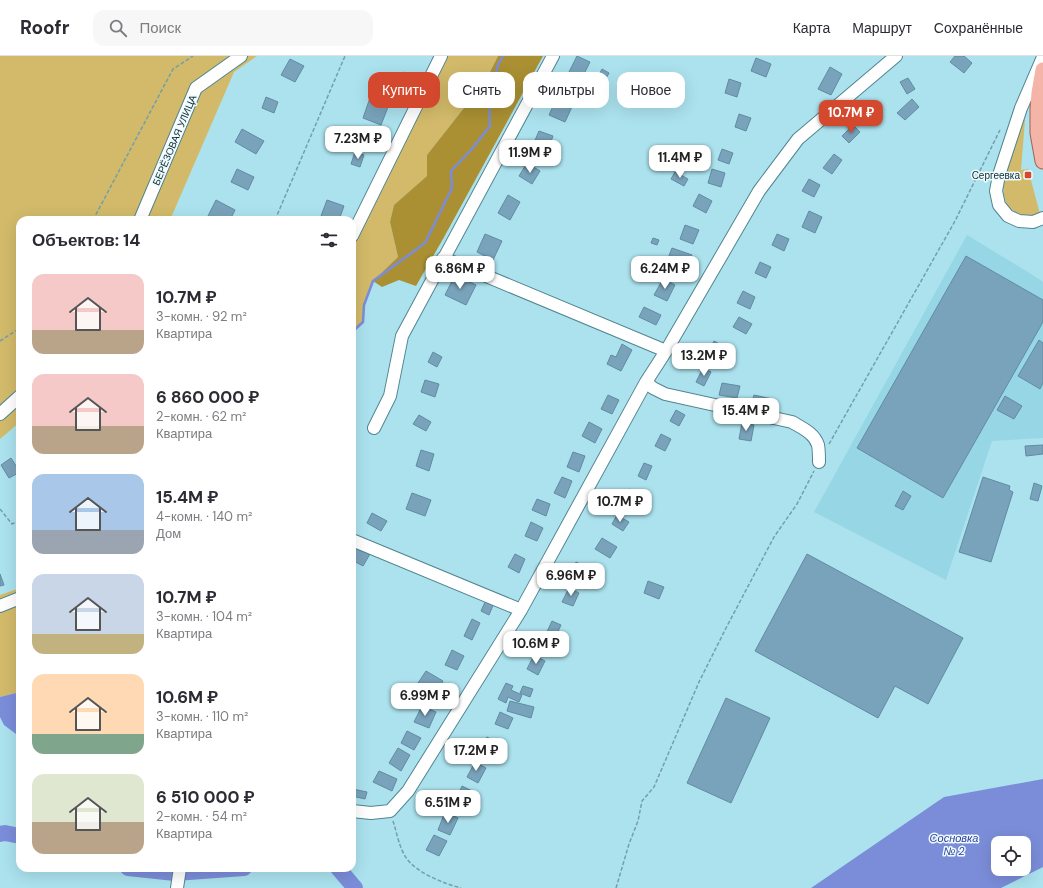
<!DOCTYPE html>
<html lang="ru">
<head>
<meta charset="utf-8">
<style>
	:root { --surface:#fff; --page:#f7f7f7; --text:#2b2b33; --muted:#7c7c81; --line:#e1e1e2; --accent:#d4492e }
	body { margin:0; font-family:"DM Sans",sans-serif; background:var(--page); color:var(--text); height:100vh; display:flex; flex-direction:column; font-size:15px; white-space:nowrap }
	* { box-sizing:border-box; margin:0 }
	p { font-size:13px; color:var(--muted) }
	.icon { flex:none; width:22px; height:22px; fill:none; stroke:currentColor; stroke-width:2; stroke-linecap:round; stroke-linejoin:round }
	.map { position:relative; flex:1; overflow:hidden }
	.details { position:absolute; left:16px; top:160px; width:340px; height:656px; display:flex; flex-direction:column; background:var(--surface); border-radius:12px; box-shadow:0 4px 16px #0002 }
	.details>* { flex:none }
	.hud { position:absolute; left:368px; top:16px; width:380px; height:36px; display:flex; gap:8px }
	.fabs { position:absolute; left:991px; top:780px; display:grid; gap:8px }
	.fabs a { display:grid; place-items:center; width:40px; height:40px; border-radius:8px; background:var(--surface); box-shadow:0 4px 16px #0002; font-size:20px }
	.price { position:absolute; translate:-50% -34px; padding:0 9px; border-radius:8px; background:#fff; color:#222; font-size:13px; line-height:26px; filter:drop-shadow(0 1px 2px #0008) }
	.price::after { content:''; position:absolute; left:50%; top:24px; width:12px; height:9px; margin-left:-6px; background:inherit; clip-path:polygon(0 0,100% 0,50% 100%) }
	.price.selected { background:var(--accent); color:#fff }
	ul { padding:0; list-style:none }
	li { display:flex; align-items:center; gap:12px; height:100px; padding:0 16px }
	li span { display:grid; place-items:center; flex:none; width:112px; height:80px; border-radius:12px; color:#555 }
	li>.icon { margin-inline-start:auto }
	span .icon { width:48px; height:48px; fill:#fffc; stroke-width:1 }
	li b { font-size:17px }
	h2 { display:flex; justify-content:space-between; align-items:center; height:48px; padding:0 16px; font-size:17px }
	.pill { padding:0 14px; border-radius:12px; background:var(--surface); box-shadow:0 4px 16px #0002; font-size:14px; line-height:36px }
	.pill.selected { background:var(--accent); color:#fff }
	header { display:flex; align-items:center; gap:24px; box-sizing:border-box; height:56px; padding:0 20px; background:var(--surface); border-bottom:1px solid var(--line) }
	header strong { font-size:19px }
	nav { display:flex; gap:22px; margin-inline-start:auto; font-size:14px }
	.search { width:280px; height:36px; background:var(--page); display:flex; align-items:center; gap:10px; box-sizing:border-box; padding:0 14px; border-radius:12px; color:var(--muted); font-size:15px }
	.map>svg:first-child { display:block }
	.built { fill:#97d7e5; fill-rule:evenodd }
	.green { fill:#d2ba6a }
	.forest { fill:#aa9033 }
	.water { fill:#7b8dd9; fill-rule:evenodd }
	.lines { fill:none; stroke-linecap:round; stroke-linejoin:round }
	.stream { stroke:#7b8dd9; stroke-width:2.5 }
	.river { stroke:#7b8dd9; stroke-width:16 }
	.building { fill:#79a3bb; stroke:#618ba2 }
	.minor-casing { stroke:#518590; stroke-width:14 }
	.major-casing { stroke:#a06356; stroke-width:17 }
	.path { stroke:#749fa8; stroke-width:1.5; stroke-dasharray:4 2; stroke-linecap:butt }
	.minor { stroke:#fff; stroke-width:12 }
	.major { stroke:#f4b4a7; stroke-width:15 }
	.poi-dot { fill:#d4492e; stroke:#ebfbff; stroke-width:1.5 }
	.labels { text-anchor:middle; stroke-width:3; stroke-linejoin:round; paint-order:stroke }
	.street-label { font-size:10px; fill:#142a2e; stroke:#ebfbff }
	.poi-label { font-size:10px; fill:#142a2e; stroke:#ebfbff; text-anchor:end }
	.water-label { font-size:11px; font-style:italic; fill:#323c95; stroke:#ebfbff }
</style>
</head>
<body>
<header>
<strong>Roofr</strong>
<div class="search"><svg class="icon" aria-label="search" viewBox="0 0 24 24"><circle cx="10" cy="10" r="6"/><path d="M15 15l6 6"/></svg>Поиск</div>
<nav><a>Карта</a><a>Маршрут</a><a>Сохранённые</a></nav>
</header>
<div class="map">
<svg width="1043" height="832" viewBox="0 0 1043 832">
	<rect width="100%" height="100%" fill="#abe2ee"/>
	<!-- built -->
	<path class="built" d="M967,179L1036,221L1043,226V244L966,200L857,392L943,442L1043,266V287L1039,285L1018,320L1039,333L1043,327V382L992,385L946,524L814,456ZM903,435L911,440L903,454L895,449Z"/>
	<!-- green -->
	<path class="green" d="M0,0H257L234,16L170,164H20V366L0,383Z
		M434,0H498L486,24L427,99V120L394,149L390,166L398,201L373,225L364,249L363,266L352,276V165Z
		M1022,64H1025L1021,114L1028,113L1040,158C1031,162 1022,162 1014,155C1010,152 1006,148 1005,143C1000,127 1009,109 1013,94C1017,84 1019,74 1022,64Z
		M20,532V636L0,641V539Z"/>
	<!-- forest -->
	<path class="forest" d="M498,0H543L443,183L416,230L399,224L382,231L373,225L398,201L390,166L394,149L427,120V99L486,24Z"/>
	<!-- water -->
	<path class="water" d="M20,636V681L4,669L0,661V641Z
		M1043,723V811L1001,832H811L944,741ZM998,787H1024V813H998Z"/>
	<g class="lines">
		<!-- stream -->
		<path class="stream" d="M352,276L363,266L364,249L373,225L425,187L452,132L451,115L471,94L490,70L489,43L498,9L503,0"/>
		<!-- river -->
		<path class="river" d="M0,778L5,777L20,780
			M128,812L175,817L244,812
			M338,812L355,832"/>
	</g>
	<!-- building -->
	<path class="building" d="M577,0L590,6L582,22L569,16Z
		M955,0H964L972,7L964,17L950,6Z
		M756,2L771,8L766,21L751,15Z
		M290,3L304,10L295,26L281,19Z
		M830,11L842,18L831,39L818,33Z
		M602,13L609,17L600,33L593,30Z
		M403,16L416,23L410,35L397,28Z
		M908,22L915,33L907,38L900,26Z
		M729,23L741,27L737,41L725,37Z
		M560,35L576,42L565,66L549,59Z
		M371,39L390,46L381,69L363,62Z
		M266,41L278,46L274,57L262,52Z
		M912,43L919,51L905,64L897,57Z
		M739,58L751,62L746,75L735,71Z
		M853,69L860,76L849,87L842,80Z
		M242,73L264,85L256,98L235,86Z
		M539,75L553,80L547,96L532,91Z
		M722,93L733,97L729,108L718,104Z
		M355,96L364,99L360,111L351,108Z
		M834,98L842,104L832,118L823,112Z
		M527,107L540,115L532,128L519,120Z
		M237,113L254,121L248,134L231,126Z
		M712,113L725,117L721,131L708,127Z
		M675,116L688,123L684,130L671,123Z
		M809,123L820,129L814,141L802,135Z
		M699,138L712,145L706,157L693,150Z
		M508,139L520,146L510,164L498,157Z
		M216,144L235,154L230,164H206Z
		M327,144L344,150L339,164H334L321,160Z
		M809,155L822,161L815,177L802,171Z
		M685,169L699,174L693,188L680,183Z
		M485,178L502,185L493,204L477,196Z
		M777,178L789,183L784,195L772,189Z
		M653,182L659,184L657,189L651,187Z
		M672,192L692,199L687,212L667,205Z
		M966,200L1043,244V266L943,442L857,392Z
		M760,206L771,211L766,222L755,217Z
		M455,219L476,229L466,249L445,239Z
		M663,223L675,229L667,245L654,239Z
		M743,235L755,241L750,253L737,247Z
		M644,251L661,259L656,269L639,261Z
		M739,261L752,268L746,278L733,271Z
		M1039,284L1043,287V327L1040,333L1018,320Z
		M714,285L725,291L719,304L708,298Z
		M622,288L632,294L621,315L607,308L611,299L616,301Z
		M433,296L442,301L437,311L428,306Z
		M703,312L711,316L704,330L696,326Z
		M425,324L439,328L435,341L421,336Z
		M722,327L740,330L737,342L719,339Z
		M608,339L619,344L612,358L601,353Z
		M754,339L772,343L770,353L751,349Z
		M1005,340L1022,350L1014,363L997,354Z
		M676,354L685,359L679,370L670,365Z
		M419,359L431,366L426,375L413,368Z
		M589,366L602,373L595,387L582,380Z
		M742,367L754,369L751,385L739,383Z
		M661,378L671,383L665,395L655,390Z
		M1043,389V398L1026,400L1025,390Z
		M421,394L434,398L429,415L416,410Z
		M573,396L585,400L579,416L567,411Z
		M11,402L20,416L9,422L1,409Z
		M644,407L652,410L646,424L638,420Z
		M562,421L572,425L565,442L554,437Z
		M983,421L1010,430L1009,434L1013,436L991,506L959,496Z
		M1034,427L1042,430L1038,445L1030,443Z
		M629,433L639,438L633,450L623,444Z
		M903,435L911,440L903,454L895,450Z
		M412,437L431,444L425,460L406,453Z
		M537,443L550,448L546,460L532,454Z
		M372,457L387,465L381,475L367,467Z
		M617,459L629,466L623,475L612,468Z
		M531,466L543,472L537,485L525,480Z
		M602,482L617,491L610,502L595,493Z
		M355,489L370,498L363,510L352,504V495Z
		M515,498L525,503L519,517L508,511Z
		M807,498L963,582L928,648L895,630L878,662L755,595Z
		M576,506L594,516L585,533L567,523Z
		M0,518L4,529L0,530Z
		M648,525L664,531L659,543L644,537Z
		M569,532L579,537L573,550L562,546Z
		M486,544L494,547L489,559L481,555Z
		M472,563L480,567L472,584L464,580Z
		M552,565L561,569L554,584L545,580Z
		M452,594L464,600L457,614L445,609Z
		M534,599L545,605L538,619L527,613Z
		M426,615L443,625L431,644L418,635L421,629L418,627Z
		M506,627L513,630L511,634L522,639L519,646L508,641L506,647L498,643Z
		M523,630L533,633L530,641L520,637Z
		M726,642L770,662L731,747L687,727Z
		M510,645L534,651L531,662L507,655Z
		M422,650L436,656L429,672L414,666Z
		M500,656L513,662L508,673L495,668Z
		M407,675L421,682L414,694L401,687Z
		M487,681L500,688L492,703L479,696Z
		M398,692L410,699L401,715L389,707Z
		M475,706L486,712L478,727L467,721Z
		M379,715L397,723L392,735L373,726Z
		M462,730L476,737L467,755L454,749Z
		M353,733L367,736L365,743L352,740Z
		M445,756L458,762L450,779L438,774Z
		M434,779L447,785L439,800L426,794Z"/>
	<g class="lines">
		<defs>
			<path id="minor" d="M1043,1L1021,52L999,119L996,135L999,149L1008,160L1019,165L1033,166L1043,162
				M140,164L196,32L241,0
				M352,180L441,0
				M443,202L666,295
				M646,326L653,332L665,338L792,366C802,372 814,377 818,389C819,394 819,400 819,406
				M0,358L20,340
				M374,372L390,340L402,280L553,0
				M352,484L521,554
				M0,550L20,542
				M352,755L371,757L390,755L408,735L521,554L646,326L666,295L759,135L798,83L896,0
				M177,832L180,812"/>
			<path id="major" d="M1043,14L1039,37L1038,53V77L1043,105"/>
		</defs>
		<!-- minor casing -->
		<use href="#minor" class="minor-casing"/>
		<!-- major casing -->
		<use href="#major" class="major-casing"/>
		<!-- path -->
		<path class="path" d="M93,164L173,13L193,0
			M275,164L345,0
			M0,285L20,272
			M829,388L955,165L1000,74
			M0,453L12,468L20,464
			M393,765C397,777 399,792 407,803C417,817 445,828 461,832
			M616,832L629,788L638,765L642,745L654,731L699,626L725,574L774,481L797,448L814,415"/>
		<!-- minor -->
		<use href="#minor" class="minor"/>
		<!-- major -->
		<use href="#major" class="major"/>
	</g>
	<!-- markers -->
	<rect class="poi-dot" x="1024" y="115" width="8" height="8" rx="2"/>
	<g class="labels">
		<!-- street labels -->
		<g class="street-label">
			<text transform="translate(174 84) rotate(-67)" y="4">БЕРЁЗОВАЯ УЛИЦА</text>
		</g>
		<!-- poi labels -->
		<g class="poi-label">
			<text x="1020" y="123">Сергеевка</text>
		</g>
		<!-- water labels -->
		<g class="water-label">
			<text x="954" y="786">Сосновка<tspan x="954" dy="13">№ 2</tspan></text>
		</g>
	</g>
</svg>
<div class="fabs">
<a><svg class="icon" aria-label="locate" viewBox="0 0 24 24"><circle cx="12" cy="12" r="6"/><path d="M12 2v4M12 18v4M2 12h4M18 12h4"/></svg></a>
</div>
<b class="price selected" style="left:851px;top:78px">10.7M ₽</b>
<b class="price" style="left:358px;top:104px">7.23M ₽</b>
<b class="price" style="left:530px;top:118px">11.9M ₽</b>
<b class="price" style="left:680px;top:123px">11.4M ₽</b>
<b class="price" style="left:460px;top:234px">6.86M ₽</b>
<b class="price" style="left:665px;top:234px">6.24M ₽</b>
<b class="price" style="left:704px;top:321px">13.2M ₽</b>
<b class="price" style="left:746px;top:376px">15.4M ₽</b>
<b class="price" style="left:620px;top:467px">10.7M ₽</b>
<b class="price" style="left:571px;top:541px">6.96M ₽</b>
<b class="price" style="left:536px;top:609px">10.6M ₽</b>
<b class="price" style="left:425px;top:661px">6.99M ₽</b>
<b class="price" style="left:476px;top:716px">17.2M ₽</b>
<b class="price" style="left:448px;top:768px">6.51M ₽</b>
<div class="hud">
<a class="pill selected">Купить</a>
<a class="pill">Снять</a>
<a class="pill">Фильтры</a>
<a class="pill">Новое</a>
</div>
<section class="details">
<h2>Объектов: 14<svg class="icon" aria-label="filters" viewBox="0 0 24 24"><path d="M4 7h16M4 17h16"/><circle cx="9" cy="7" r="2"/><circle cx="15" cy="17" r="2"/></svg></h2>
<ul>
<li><span style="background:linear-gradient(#f6c9c9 70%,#b9a48a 0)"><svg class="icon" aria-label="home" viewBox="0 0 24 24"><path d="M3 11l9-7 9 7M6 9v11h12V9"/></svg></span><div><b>10.7M ₽</b><p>3-комн. · 92 m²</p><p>Квартира</p></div></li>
<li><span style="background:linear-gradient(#f6c9c9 65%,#b9a48a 0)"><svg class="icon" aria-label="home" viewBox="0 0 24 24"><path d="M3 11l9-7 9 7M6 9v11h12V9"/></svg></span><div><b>6 860 000 ₽</b><p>2-комн. · 62 m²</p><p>Квартира</p></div></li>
<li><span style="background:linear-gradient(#a9c7e8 70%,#9aa5b1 0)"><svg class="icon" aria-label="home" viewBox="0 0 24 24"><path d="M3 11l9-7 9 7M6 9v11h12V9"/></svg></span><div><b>15.4M ₽</b><p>4-комн. · 140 m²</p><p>Дом</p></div></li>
<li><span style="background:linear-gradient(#c9d6e8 75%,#c2b280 0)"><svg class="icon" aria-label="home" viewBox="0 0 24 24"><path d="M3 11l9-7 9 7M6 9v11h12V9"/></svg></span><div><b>10.7M ₽</b><p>3-комн. · 104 m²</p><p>Квартира</p></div></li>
<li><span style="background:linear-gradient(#ffd9b3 75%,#7fa58c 0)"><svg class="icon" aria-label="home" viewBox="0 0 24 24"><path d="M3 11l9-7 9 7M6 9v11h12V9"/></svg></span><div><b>10.6M ₽</b><p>3-комн. · 110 m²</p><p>Квартира</p></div></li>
<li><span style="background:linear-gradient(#dfe7d0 60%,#b9a48a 0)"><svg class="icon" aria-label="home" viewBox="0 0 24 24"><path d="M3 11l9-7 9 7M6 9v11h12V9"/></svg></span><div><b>6 510 000 ₽</b><p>2-комн. · 54 m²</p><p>Квартира</p></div></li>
</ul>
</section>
</div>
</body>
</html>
